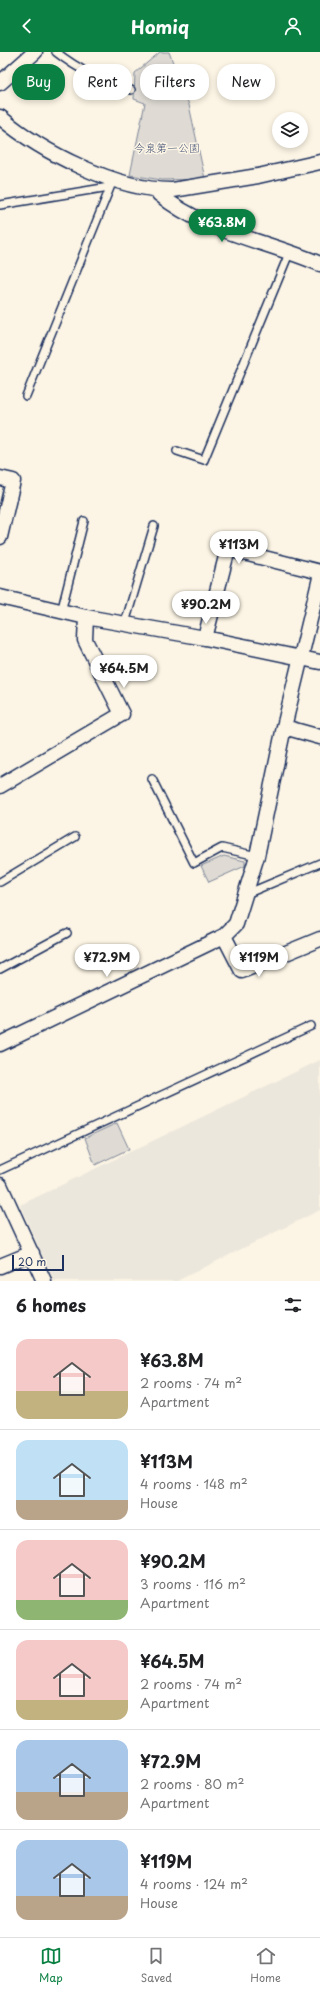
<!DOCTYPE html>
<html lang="en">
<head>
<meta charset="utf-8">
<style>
	:root { --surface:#fff; --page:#f2f2f2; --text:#202124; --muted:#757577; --line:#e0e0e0; --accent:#0b8043 }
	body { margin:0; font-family:"Playpen Sans","Klee One",sans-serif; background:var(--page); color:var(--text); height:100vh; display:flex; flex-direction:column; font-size:15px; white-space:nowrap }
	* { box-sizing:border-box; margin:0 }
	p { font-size:13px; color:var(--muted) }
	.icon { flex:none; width:22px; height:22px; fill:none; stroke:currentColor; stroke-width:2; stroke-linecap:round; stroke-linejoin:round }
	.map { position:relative; height:1229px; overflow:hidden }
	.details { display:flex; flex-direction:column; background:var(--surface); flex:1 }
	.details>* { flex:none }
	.banner { position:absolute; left:12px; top:12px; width:296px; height:36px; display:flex; gap:8px }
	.controls { position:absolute; left:272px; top:60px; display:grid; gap:8px }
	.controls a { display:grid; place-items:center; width:36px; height:36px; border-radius:50%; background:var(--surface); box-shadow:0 2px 6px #0003; font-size:20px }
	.scale { position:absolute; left:12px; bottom:10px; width:52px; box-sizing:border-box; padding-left:4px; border:2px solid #1b2f5e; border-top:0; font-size:11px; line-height:14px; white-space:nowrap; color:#1b2f5e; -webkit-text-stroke:3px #fcf5e5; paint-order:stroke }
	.price { position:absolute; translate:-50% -34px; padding:0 9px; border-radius:14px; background:#fff; color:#222; font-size:13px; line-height:26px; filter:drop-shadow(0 1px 2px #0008) }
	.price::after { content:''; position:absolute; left:50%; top:24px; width:12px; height:9px; margin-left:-6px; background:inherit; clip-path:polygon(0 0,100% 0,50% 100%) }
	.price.selected { background:var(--accent); color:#fff }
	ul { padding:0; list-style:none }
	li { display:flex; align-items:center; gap:12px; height:100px; padding:0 16px }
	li+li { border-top:1px solid var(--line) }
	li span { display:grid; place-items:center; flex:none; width:112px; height:80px; border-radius:12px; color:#555 }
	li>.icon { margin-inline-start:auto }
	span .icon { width:48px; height:48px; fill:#fffc; stroke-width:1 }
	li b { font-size:17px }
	h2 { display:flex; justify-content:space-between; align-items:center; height:48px; padding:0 16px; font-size:17px }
	.chip { padding:0 14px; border-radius:16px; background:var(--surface); box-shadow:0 2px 6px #0003; font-size:14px; line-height:36px }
	.chip.selected { background:var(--accent); color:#fff }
	header { display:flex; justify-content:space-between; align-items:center; height:52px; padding:0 16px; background:var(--accent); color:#fff; font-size:18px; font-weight:700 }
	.dock { display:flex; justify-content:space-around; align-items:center; height:56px; border-top:1px solid var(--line); background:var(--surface); font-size:11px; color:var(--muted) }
	.dock a { display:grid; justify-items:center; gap:2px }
	.dock .selected { color:var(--accent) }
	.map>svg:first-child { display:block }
	.built { fill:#ece7dc }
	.green { fill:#dfdbd4; stroke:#7d8599 }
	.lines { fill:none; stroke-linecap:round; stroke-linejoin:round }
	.service-casing { stroke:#1b2f5e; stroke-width:10 }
	.minor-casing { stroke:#1b2f5e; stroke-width:17 }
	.service { stroke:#fcf5e5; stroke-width:7 }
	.minor { stroke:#fcf5e5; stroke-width:14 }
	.labels { text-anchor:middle; stroke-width:3; stroke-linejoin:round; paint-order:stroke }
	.park-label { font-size:11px; fill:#425176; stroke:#fcf5e5 }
</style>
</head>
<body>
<header><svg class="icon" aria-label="back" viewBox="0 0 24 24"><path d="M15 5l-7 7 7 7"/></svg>Homiq<svg class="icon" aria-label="person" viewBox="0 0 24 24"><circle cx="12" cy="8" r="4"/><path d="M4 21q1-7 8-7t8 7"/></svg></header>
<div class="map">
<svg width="320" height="1229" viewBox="0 0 320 1229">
	<rect width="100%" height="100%" fill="#fcf5e5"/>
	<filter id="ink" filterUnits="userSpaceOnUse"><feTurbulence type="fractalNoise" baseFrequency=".025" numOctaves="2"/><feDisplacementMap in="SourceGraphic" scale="8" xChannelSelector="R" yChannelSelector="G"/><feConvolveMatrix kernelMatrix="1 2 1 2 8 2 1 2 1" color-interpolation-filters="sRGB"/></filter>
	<g filter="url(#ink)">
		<!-- built -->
		<path class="built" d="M320,1008V1158L177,1229H54L20,1153Z"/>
		<!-- green -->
		<path class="green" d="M160,0H169L189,53L205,127L162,128L130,123L145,51L134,47L135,21Z
			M224,804L245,809V814L209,830L201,814Z
			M117,1071L129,1097L95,1113L85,1086Z"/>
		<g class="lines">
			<defs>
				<path id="service" d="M56,0C79,18 103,30 131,38
					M0,153L109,135
					M26,344L114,126
					M177,399L204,408L290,199
					M61,560L84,469
					M125,571L154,474
					M152,727L194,811L222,796L257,804
					M0,830L75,785
					M246,842L320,811
					M0,917L67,881
					M0,1118L311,974"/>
				<path id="minor" d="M0,31L35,0
					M0,65C41,100 118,139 173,138L258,124L320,110
					M159,138V142C204,180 267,189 320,212
					M0,426L13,429L0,485
					M0,545L86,565L85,588L122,662L0,734
					M86,565L205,586L320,610
					M205,586L228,497L320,520
					M284,675L320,685
					M224,884L242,919L320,887
					M0,992L224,884L236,872L257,804L284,675L320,526
					M0,1133L44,1229
					M0,1214L32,1201"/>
			</defs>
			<!-- service casing -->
			<use href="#service" class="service-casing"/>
			<!-- minor casing -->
			<use href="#minor" class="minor-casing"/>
			<!-- service -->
			<use href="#service" class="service"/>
			<!-- minor -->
			<use href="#minor" class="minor"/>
		</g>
	</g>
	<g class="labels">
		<!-- park labels -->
		<g class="park-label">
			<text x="167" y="100">今泉第一公園</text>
		</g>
	</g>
</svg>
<div class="controls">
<a><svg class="icon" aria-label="layers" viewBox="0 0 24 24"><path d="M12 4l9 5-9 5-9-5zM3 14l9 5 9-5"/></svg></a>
</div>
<div class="scale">20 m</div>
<b class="price selected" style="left:222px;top:191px">¥63.8M</b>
<b class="price" style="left:239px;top:513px">¥113M</b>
<b class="price" style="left:206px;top:573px">¥90.2M</b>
<b class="price" style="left:124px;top:637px">¥64.5M</b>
<b class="price" style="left:107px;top:926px">¥72.9M</b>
<b class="price" style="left:259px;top:926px">¥119M</b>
<div class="banner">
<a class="chip selected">Buy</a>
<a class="chip">Rent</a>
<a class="chip">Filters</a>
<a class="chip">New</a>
</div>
</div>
<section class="details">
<h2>6 homes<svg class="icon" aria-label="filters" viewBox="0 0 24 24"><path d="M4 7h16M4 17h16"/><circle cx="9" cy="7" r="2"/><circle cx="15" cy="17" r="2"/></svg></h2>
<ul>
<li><span style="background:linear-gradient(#f6c9c9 65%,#c2b280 0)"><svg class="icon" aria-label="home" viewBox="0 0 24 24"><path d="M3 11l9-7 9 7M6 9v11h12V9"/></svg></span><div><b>¥63.8M</b><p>2 rooms · 74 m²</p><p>Apartment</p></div></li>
<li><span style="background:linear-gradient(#bfe0f5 75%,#b9a48a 0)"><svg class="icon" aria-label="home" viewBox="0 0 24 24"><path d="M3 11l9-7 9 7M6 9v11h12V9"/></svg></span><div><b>¥113M</b><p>4 rooms · 148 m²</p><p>House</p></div></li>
<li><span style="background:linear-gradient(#f6c9c9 75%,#8fb573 0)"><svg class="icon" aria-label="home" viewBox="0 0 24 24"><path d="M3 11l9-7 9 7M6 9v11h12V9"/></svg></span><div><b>¥90.2M</b><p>3 rooms · 116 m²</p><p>Apartment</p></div></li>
<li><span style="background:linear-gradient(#f6c9c9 75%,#c2b280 0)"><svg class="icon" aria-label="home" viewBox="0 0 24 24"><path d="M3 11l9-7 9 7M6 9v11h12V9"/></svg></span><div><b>¥64.5M</b><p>2 rooms · 74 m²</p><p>Apartment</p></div></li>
<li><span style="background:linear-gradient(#a9c7e8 65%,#b9a48a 0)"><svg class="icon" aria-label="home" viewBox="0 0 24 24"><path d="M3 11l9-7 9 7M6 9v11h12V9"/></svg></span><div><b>¥72.9M</b><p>2 rooms · 80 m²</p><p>Apartment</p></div></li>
<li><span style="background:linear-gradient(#a9c7e8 70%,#b9a48a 0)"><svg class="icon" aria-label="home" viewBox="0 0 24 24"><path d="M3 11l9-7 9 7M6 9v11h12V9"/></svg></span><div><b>¥119M</b><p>4 rooms · 124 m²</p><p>House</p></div></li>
</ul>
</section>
<nav class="dock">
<a class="selected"><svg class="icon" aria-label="map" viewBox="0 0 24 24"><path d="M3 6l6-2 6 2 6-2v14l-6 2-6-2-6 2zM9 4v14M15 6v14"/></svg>Map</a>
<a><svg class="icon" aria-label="saved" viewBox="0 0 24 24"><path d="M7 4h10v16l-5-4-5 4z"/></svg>Saved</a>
<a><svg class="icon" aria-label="home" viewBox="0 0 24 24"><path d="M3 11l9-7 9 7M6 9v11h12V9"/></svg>Home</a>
</nav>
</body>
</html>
